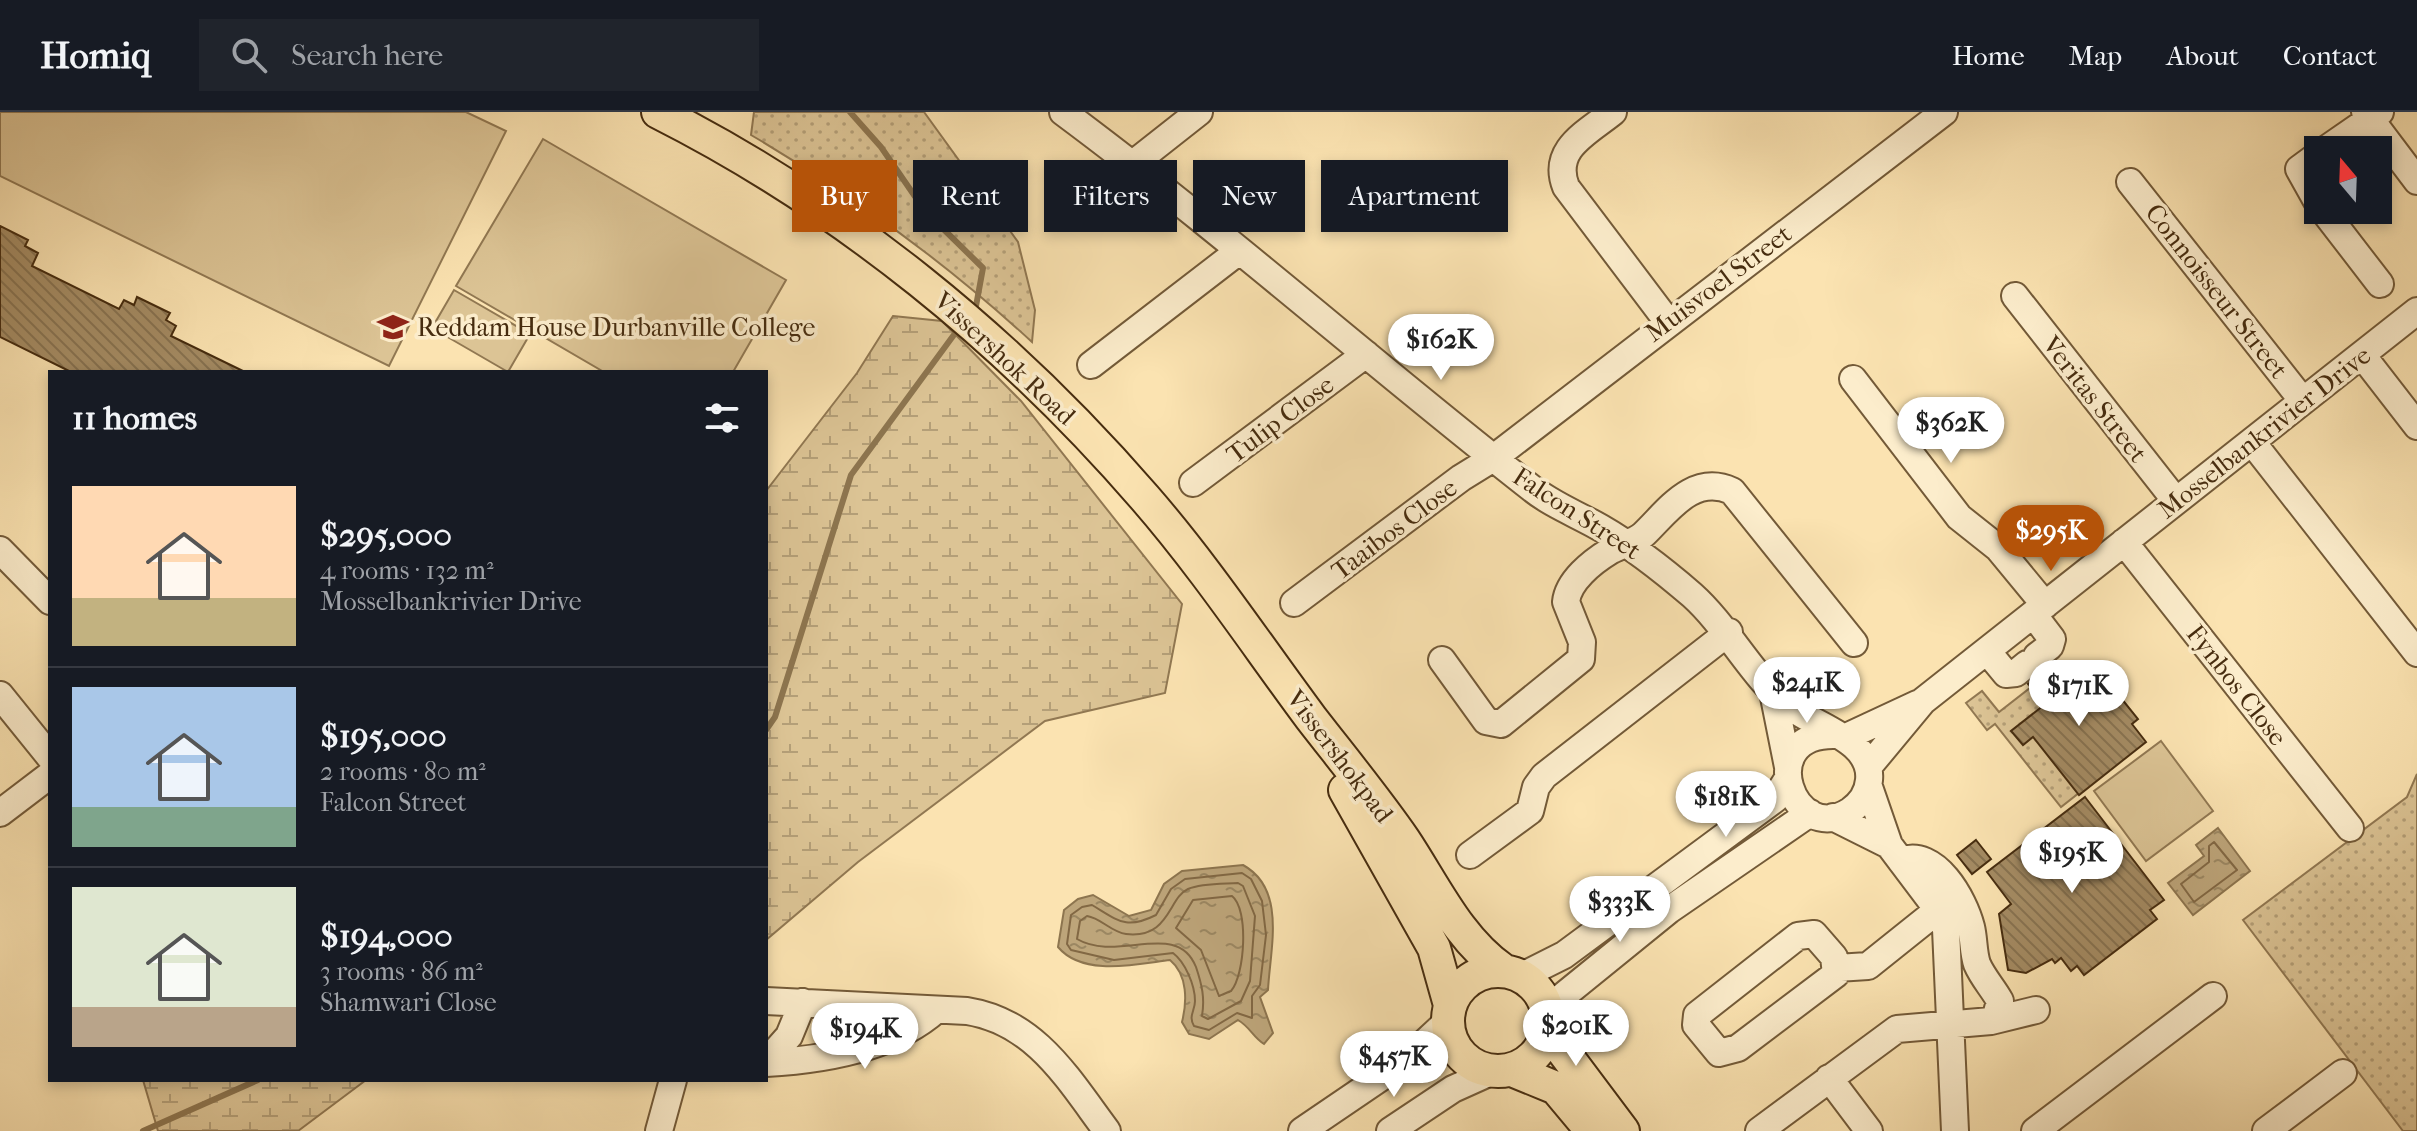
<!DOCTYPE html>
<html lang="en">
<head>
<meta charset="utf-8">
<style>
	:root { --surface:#171b24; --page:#20242c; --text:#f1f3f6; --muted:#9ea1a6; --line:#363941; --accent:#b45309 }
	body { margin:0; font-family:"IM FELL French Canon",serif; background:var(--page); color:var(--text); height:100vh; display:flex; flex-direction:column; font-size:30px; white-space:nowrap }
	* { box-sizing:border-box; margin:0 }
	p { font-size:26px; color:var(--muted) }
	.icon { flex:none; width:44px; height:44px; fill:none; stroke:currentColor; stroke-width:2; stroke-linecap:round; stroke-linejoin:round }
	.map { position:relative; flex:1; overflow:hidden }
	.drawer { position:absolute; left:48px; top:258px; width:720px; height:712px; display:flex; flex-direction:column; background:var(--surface); border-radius:0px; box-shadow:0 4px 12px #0003 }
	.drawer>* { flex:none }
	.banner { position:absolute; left:792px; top:48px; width:760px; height:72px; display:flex; gap:16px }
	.needle { width:52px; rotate:341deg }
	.controls { position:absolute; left:2304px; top:24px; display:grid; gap:16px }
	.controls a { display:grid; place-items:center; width:88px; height:88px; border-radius:0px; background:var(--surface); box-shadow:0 4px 12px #0003; font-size:40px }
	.price { position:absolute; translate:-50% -68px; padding:0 18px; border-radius:28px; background:#fff; color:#222; font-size:26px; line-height:52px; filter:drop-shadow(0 2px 4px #0008) }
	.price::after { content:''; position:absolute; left:50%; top:48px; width:24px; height:18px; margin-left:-12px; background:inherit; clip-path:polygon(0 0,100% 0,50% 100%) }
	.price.active { background:var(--accent); color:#fff }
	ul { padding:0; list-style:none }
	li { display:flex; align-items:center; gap:24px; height:200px; padding:0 24px }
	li+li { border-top:2px solid var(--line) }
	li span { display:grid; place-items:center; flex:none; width:224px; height:160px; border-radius:0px; color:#555 }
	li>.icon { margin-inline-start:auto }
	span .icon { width:96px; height:96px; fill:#fffc; stroke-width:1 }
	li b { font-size:34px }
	h2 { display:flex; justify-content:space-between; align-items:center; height:96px; padding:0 24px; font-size:34px }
	.tag { padding:0 28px; border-radius:0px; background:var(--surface); box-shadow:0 4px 12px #0003; font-size:28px; line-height:72px }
	.tag.active { background:var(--accent); color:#fff }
	header { display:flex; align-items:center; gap:48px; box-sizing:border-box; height:112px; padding:0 40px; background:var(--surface); border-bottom:2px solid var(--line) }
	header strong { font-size:38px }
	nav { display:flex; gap:44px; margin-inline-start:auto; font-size:28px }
	.search { width:560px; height:72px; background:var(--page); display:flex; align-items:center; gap:20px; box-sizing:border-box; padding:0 28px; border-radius:0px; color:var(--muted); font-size:30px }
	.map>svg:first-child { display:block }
	.grass { fill:#dcc495; stroke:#917852; stroke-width:2 }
	.wetland { fill:url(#wetland-marsh); stroke:#917852; stroke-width:2 }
	.park { fill:url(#park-dots); stroke:#917852; stroke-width:2 }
	.water { fill:url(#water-ripples); stroke:#8d754f; stroke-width:2 }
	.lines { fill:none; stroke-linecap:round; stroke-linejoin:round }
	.shore { stroke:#826844; stroke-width:2 }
	.stream { stroke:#8d754f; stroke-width:6 }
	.building { fill:url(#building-back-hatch); stroke:#462c0f; stroke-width:2 }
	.minor-casing { stroke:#735a38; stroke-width:30 }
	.major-casing { stroke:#462c0f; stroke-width:36 }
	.minor { stroke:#fcedcc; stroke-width:26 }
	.major { stroke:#fbe3b1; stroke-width:32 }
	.labels { text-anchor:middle; stroke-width:7; stroke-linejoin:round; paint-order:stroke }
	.street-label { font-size:26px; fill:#462c0f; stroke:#fcedcc }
	.poi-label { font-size:26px; fill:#462c0f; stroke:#fcedcc; text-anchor:start }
</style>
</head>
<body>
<header>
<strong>Homiq</strong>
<div class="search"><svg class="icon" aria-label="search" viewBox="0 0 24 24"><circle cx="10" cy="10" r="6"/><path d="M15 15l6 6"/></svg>Search here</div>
<nav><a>Home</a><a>Map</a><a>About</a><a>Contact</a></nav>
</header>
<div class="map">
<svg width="2417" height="1019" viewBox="0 0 2417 1019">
	<defs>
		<pattern id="wetland-marsh" width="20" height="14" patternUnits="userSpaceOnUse" patternTransform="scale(2)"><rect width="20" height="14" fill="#dcc495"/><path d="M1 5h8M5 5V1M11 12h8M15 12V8" fill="none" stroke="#b49f78"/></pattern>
		<pattern id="park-dots" width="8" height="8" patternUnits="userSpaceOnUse" patternTransform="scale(2)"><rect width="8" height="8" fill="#dcc495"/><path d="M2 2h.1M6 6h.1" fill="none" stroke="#b49f78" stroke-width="1.8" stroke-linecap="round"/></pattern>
		<pattern id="water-ripples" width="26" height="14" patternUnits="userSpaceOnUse" patternTransform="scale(2)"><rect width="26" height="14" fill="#bda57a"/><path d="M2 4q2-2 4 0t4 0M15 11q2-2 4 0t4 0" fill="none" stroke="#9b8762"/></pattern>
		<pattern id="building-back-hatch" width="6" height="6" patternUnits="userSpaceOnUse" patternTransform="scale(2)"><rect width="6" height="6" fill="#a48b63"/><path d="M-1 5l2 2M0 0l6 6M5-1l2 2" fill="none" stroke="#877250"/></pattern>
	</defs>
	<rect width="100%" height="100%" fill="#fbe3b1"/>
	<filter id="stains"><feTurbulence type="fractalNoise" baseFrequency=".0025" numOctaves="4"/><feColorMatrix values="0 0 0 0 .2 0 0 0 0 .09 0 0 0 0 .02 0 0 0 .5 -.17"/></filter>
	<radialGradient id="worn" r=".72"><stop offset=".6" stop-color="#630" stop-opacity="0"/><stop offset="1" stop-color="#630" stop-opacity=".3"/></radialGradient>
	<!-- grass -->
	<path class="grass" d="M0,0H466L506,19L389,254L0,64Z
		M543,27L786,168L733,260H604L456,174Z
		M454,178L530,222L508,260L432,216Z
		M2161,629L2213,699L2146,749L2094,679Z"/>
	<!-- wetland -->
	<path class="wetland" d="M893,204L942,209L1021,289L1182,492L1165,581L1045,609L858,750L766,828V379L857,261Z
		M143,968H366L298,1019H158Z"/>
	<!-- park -->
	<path class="park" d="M754,0H924L1018,130L1035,198L1032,230C946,151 852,82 751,23Z
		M2030,576L2045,594L2012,619L2041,618L2084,677L2061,695L1995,612L1987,618L1966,591L1982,579L1999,600Z
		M2417,662V1019H2403L2243,808L2407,685Z"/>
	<!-- water -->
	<path class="water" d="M2218,716L2250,759L2193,803L2168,771L2204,744L2196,733Z
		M1243,753C1287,777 1270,837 1268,878L1260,885L1273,921L1264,932C1253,925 1250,915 1238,908L1209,927L1189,922L1182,910C1187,890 1188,863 1170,848C1137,852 1083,865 1058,835L1064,798L1078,787L1093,783L1129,804L1151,798L1164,772L1182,759Z"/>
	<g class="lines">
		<!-- shore -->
		<path class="shore" d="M2214,730L2237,758L2194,790L2181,772L2209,750V734Z
			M1242,761L1251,767L1262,789L1266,823L1260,873L1252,884V906L1237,901L1209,918L1194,914C1188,904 1195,899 1195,889C1195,873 1185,850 1173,841L1114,848L1071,838L1067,832L1071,803L1082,795L1092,793C1119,809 1126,818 1156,803L1171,777L1185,767Z
			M1238,771L1243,774L1255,804L1250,869L1241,889L1208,907L1202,904C1205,886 1202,873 1196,855C1177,807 1118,851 1077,827L1080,809L1087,804C1101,806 1111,820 1126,822C1170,827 1168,786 1188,777C1202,771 1223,772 1238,771Z
			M1232,784C1249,797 1245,863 1231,879C1229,880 1221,883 1219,884L1201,838L1176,816L1193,788Z"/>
		<!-- stream -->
		<path class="stream" d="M850,0L881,35L925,99L983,156L976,194
			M766,618L775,605L851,363L956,220
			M143,1019L258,968"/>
	</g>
	<!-- building -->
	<path class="building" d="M0,114L28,128L25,134L38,141L32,154L119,197L124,188L134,193L137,185L170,201L166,208L176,214L171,224L245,260H71L0,225Z
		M2056,550L2073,572L2085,562L2111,594L2121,586L2138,607L2132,612L2146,630L2079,683L2033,625L2023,633L2011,619L2044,593L2028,572Z
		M2085,685L2164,788L2150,798L2157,807L2084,863L2077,854L2071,859L2061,846L2055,851L2052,847L2026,861L2008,858L1999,802L2011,792L1987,760Z
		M1976,728L1991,747L1972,762L1957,743Z"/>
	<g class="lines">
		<defs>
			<path id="minor" d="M1063,0C1223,119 1373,252 1530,375C1552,393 1577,402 1601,416C1634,435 1663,458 1692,483C1729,516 1754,569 1792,596C1819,616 1873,629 1869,668C1868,681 1860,692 1850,699C1793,736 1753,623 1833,623
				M1613,0C1587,21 1551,37 1566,75L1668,210
				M2365,0L2417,69
				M2325,38L2380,0
				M2318,43L2299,57L2318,91
				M1133,52L1199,0
				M2130,70L2303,289
				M2323,98L2380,172
				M2015,184L2176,389
				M2362,243L2417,314
				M1091,253L1239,139
				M1853,267L1959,405L1998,436L2045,493
				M2252,330L2417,541
				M1193,371L1366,242
				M2124,430L2350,716
				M0,438L50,489
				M1294,491L1461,366L1495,345L1944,0
				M2033,502L2052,527L2050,534L2037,544
				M1987,539L2006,562L2016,561L2027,552
				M1442,548L1486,609L1501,612L1581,547L1582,530L1566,490C1568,469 1592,450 1610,439C1620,433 1636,430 1644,422C1668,399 1693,361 1732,379L1854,531
				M1773,580L1788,655
				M0,583L50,645
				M1844,626L1917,592
				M1869,654L1923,589L2417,199
				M1869,675L1889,733L1938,798L1946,817L1955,1019
				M0,701L50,663
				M1833,705L1889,733
				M1470,743L1530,699L1536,675L1544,664L1729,520
				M1901,749C1935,735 1964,787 1971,815C1974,827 1973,840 1977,852C1983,866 1993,876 2000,889L1995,908
				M1814,822L1834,845L1836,862L1738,936L1719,941L1696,913L1697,903L1798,824Z
				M1837,856L1868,854L1938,798
				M1522,864L1564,843L1775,687L1787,668
				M766,889L967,899C1036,910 1068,967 1107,1019
				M1547,897L1669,798L1810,701
				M766,950L789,924L803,890
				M766,951C822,948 893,936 936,898
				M1829,966L1869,1019
				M659,1019L673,968
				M1302,1019L1405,949L1448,909
				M1390,1019L1453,977L1493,959
				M1759,1019L1897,917L1991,909L2036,898
				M2035,1019L2213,884
				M2266,1019L2343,961"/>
			<path id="major" d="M658,0C844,94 1009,229 1145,386C1205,455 1256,532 1311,606C1342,646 1375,686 1404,728C1434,773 1458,827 1503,858
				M1345,678L1434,836L1450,893
				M1448 909a50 50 0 1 1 100 0a50 50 0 1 1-100 0Z
				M1548,919L1623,1019
				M1512,958L1556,976L1592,1019"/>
		</defs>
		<!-- minor casing -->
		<use href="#minor" class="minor-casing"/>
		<!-- major casing -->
		<use href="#major" class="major-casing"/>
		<!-- minor -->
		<use href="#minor" class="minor"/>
		<!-- major -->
		<use href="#major" class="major"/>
	</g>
	<!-- icons -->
	<defs>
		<symbol id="school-bare" viewBox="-9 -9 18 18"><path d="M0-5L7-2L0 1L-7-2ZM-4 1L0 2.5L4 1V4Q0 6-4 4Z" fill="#8f2418" stroke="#fcedcc" stroke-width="2.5" paint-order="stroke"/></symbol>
	</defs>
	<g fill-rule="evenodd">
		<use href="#school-bare" x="371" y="193" width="44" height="44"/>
	</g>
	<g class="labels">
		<!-- street labels -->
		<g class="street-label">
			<text transform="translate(1718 171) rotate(-37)" y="9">Muisvoel Street</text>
			<text transform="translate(2217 179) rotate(52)" y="9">Connoisseur Street</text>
			<text transform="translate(1005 246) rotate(43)" y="9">Vissershok Road</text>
			<text transform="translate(2095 287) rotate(52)" y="9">Veritas Street</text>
			<text transform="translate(1280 307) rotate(-37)" y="9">Tulip Close</text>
			<text transform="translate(2264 320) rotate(-38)" y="9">Mosselbankrivier Drive</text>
			<text transform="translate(1577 401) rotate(33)" y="9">Falcon Street</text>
			<text transform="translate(1394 417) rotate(-37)" y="9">Taaibos Close</text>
			<text transform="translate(2237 573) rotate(52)" y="9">Fynbos Close</text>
			<text transform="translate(1340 644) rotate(53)" y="9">Vissershokpad</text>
		</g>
		<!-- poi labels -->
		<g class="poi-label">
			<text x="417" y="224">Reddam House Durbanville College</text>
		</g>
	</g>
	<rect width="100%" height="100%" filter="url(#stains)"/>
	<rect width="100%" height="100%" fill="url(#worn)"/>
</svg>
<div class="controls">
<a><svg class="needle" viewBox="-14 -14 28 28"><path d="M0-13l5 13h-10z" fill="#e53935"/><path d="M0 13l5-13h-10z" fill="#9ea1a6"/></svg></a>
</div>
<b class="price" style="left:1441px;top:270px">$162K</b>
<b class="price" style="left:1951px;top:353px">$362K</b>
<b class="price active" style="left:2051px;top:461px">$295K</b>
<b class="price" style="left:1807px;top:613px">$241K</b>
<b class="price" style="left:2079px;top:616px">$171K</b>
<b class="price" style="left:1726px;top:727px">$181K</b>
<b class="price" style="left:2072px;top:783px">$195K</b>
<b class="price" style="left:1620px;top:832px">$333K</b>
<b class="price" style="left:1576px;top:956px">$201K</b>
<b class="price" style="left:865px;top:959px">$194K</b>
<b class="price" style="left:1394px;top:987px">$457K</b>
<div class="banner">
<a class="tag active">Buy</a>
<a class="tag">Rent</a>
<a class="tag">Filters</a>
<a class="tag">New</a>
<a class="tag">Apartment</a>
</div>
<section class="drawer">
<h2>11 homes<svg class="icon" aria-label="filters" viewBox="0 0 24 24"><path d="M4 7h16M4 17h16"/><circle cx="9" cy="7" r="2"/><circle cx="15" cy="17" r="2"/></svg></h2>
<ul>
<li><span style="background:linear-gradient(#ffd9b3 70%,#c2b280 0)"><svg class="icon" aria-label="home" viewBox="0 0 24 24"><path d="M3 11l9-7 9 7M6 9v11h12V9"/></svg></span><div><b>$295,000</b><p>4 rooms · 132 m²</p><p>Mosselbankrivier Drive</p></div></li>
<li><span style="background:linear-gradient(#a9c7e8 75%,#7fa58c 0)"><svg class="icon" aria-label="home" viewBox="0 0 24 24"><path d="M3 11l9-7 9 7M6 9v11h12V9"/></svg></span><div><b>$195,000</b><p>2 rooms · 80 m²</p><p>Falcon Street</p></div></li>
<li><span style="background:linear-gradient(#dfe7d0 75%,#b9a48a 0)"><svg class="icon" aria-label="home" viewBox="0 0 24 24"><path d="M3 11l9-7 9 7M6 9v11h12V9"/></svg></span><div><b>$194,000</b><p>3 rooms · 86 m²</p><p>Shamwari Close</p></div></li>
</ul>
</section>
</div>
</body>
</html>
